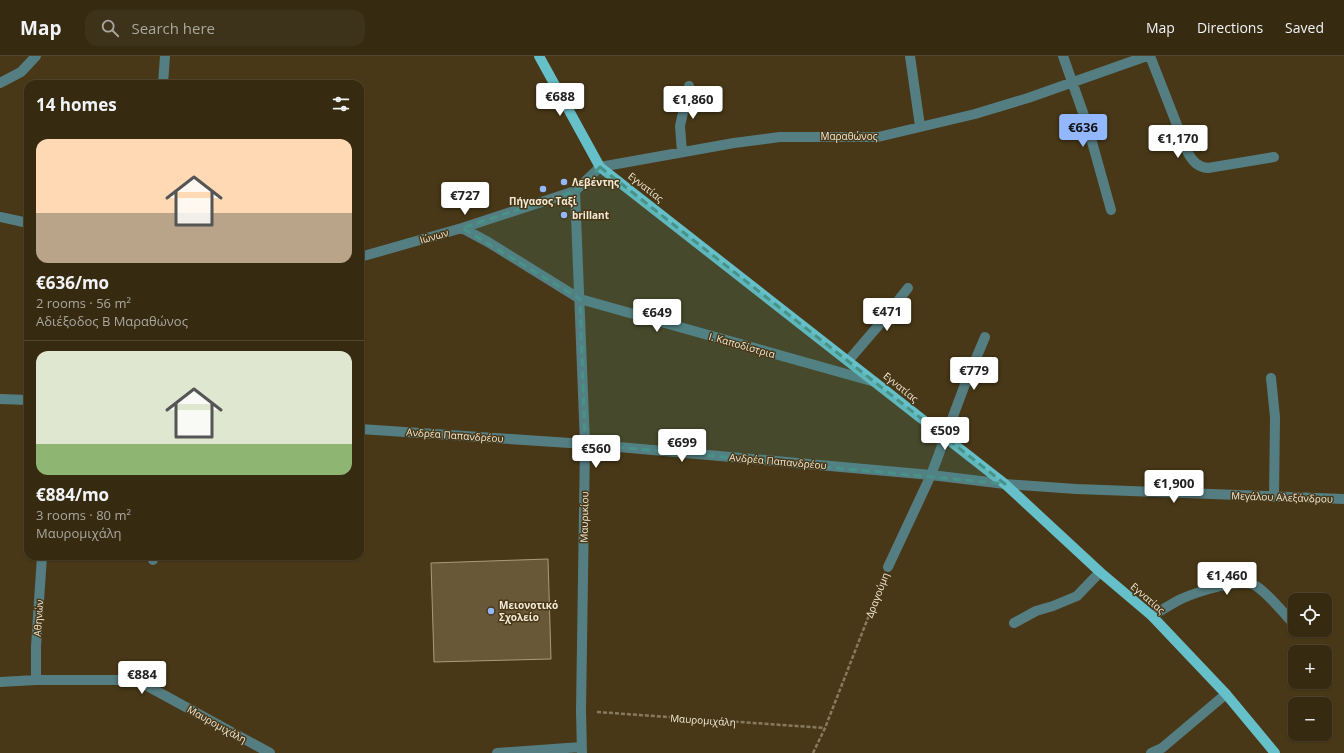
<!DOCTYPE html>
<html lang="en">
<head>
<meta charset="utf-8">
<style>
	:root { --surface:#362a11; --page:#3d321a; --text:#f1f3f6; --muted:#aaa79f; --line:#504631; --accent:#93b7fd }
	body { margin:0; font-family:"Open Sans",sans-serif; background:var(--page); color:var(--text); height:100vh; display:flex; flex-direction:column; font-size:15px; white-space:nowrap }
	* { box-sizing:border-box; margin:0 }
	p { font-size:13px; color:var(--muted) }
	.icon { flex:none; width:22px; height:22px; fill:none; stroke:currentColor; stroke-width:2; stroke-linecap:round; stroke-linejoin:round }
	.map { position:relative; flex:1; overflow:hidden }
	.drawer { position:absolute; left:24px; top:24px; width:340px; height:480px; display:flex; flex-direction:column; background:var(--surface); border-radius:12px; box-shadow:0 1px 3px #0004,0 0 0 1px var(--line) }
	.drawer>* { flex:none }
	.controls { position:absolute; left:1288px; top:537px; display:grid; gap:8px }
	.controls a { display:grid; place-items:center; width:44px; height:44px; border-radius:8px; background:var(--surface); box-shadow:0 1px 3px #0004,0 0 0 1px var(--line); font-size:20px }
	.price { position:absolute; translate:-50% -34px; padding:0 9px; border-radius:4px; background:#fff; color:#222; font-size:13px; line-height:26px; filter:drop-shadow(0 1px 2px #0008) }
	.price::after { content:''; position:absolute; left:50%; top:24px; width:12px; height:9px; margin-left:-6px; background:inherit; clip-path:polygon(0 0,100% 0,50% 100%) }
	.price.on { background:var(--accent); color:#111 }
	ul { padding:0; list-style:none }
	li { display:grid; align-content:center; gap:8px; height:212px; padding:0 12px }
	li+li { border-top:1px solid var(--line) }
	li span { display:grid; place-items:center; height:124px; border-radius:12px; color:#555 }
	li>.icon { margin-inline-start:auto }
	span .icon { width:72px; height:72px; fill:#fffc; stroke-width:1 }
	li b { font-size:17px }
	h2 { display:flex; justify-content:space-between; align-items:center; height:48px; padding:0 12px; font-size:17px }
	header { display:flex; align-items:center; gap:24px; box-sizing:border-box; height:56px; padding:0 20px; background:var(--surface); border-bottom:1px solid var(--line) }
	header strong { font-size:19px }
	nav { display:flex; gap:22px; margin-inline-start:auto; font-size:14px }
	.search { width:280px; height:36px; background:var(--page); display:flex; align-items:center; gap:10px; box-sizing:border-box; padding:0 14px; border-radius:12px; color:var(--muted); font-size:15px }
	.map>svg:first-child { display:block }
	.building { fill:#695837; stroke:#ad9a77 }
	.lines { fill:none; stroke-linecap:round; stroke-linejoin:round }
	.path { stroke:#877a5e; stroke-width:2.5; stroke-dasharray:4 2; stroke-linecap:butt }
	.minor { stroke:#557e82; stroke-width:10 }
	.major { stroke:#66c0c9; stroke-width:10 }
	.marked { fill:#489388; fill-opacity:0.2; stroke:#489388; stroke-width:3; stroke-dasharray:8 5; stroke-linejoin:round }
	.poi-dot { fill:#93b7fd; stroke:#483817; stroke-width:1.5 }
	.labels { text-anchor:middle; stroke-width:3; stroke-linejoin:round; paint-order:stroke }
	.street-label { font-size:10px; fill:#f4ebd8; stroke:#483817 }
	.poi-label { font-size:10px; font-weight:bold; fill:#f4ebd8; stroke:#483817; text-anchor:start }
</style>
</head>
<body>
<header>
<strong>Map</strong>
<div class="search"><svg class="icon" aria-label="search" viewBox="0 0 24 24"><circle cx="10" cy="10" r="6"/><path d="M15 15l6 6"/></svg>Search here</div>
<nav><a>Map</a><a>Directions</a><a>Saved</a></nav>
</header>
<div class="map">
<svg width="1344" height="697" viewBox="0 0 1344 697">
	<rect width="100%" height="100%" fill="#483817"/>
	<!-- building -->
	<path class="building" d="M548,503L551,603L434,606L431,507Z"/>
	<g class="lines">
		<!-- path -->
		<path class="path" d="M597,656L825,672
			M813,697L825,672L882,526"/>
		<!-- minor -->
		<path class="minor" d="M910,0L920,70
			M1063,0L1087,68L1111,154
			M1150,0L1188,97C1193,106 1198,111 1208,112L1274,101
			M0,27L21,16L36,0
			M163,28L165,0
			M682,96L680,70L689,30
			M575,135L585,388L581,655L582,697
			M0,161L28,167
			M462,172L488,186L580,243L875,326
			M360,201L462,172L575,135L600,111L734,87L780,81H878L975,58L1028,42L1147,0
			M848,305L878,270L908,232
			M1271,322L1275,361L1274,441
			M0,343L28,344
			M360,373L585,388L931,419L1005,428L1076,433L1344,443
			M153,504V500
			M888,511L931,419L964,331L985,281
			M1152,560C1162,554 1171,548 1181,543C1197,536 1241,521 1256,530C1270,539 1283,557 1295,569
			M1014,567L1036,555L1053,550L1077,540L1100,516
			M36,624V590L42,500
			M0,626L36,624H125L140,626L270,697
			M497,697L581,691
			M1151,697L1162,692L1226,638"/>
		<!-- major -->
		<path class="major" d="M539,0L600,111L1005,428L1100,516L1152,560L1226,638L1275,697"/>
	</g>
	<!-- marked area -->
	<path class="marked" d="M600,111L1005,428L585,388L580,243L462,172L575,135Z"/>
	<!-- markers -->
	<g class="poi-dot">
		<circle cx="564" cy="126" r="4"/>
		<circle cx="543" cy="133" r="4"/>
		<circle cx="564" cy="159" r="4"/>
		<circle cx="491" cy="555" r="4"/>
	</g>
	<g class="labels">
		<!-- street labels -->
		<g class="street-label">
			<text x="849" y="84">Μαραθώνος</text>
			<text transform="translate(646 131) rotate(38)" y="4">Εγνατίας</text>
			<text transform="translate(434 180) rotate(-16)" y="4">Ιώνων</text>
			<text transform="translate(742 289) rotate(16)" y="4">Ι. Καποδίστρια</text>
			<text transform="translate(901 331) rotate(39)" y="4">Εγνατίας</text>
			<text transform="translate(455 379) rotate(4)" y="4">Ανδρέα Παπανδρέου</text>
			<text transform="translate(778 405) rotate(5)" y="4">Ανδρέα Παπανδρέου</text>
			<text transform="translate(1282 441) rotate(2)" y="4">Μεγάλου Αλεξάνδρου</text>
			<text transform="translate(584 461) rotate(-89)" y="4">Μαυρικίου</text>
			<text transform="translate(877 539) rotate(-69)" y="4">Δραγούμη</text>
			<text transform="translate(1148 542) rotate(41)" y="4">Εγνατίας</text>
			<text transform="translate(38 562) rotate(-86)" y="4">Αθηνών</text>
			<text transform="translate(703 664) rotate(4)" y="4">Μαυρομιχάλη</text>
			<text transform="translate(217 668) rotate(29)" y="4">Μαυρομιχάλη</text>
		</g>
		<!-- poi labels -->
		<g class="poi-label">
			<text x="572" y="130">Λεβέντης</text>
			<text x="543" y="149" text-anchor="middle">Πήγασος Ταξί</text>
			<text x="572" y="163">brillant</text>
			<text x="499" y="553">Μειονοτικό<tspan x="499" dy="12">Σχολείο</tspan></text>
		</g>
	</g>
</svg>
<div class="controls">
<a><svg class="icon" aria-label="locate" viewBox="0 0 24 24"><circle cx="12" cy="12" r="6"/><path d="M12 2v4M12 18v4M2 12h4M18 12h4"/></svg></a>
<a>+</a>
<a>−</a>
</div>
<b class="price" style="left:560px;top:61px">€688</b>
<b class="price" style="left:693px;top:64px">€1,860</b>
<b class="price on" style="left:1083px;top:92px">€636</b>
<b class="price" style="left:1178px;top:103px">€1,170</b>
<b class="price" style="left:465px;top:160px">€727</b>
<b class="price" style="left:887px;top:276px">€471</b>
<b class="price" style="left:657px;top:277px">€649</b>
<b class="price" style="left:974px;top:335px">€779</b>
<b class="price" style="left:945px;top:395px">€509</b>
<b class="price" style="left:682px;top:407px">€699</b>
<b class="price" style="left:596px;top:413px">€560</b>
<b class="price" style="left:1174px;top:448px">€1,900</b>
<b class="price" style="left:1227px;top:540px">€1,460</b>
<b class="price" style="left:142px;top:639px">€884</b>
<section class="drawer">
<h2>14 homes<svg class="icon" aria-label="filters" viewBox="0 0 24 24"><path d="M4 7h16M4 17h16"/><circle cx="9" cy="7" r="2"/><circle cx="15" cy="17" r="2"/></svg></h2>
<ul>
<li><span style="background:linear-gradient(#ffd9b3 60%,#b9a48a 0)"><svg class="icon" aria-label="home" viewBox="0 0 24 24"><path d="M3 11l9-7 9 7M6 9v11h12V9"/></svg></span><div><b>€636/mo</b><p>2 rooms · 56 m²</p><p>Αδιέξοδος Β Μαραθώνος</p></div></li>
<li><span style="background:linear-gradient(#dfe7d0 75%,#8fb573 0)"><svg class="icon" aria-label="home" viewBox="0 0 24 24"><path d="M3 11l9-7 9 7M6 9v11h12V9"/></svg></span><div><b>€884/mo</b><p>3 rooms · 80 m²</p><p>Μαυρομιχάλη</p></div></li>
</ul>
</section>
</div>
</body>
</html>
